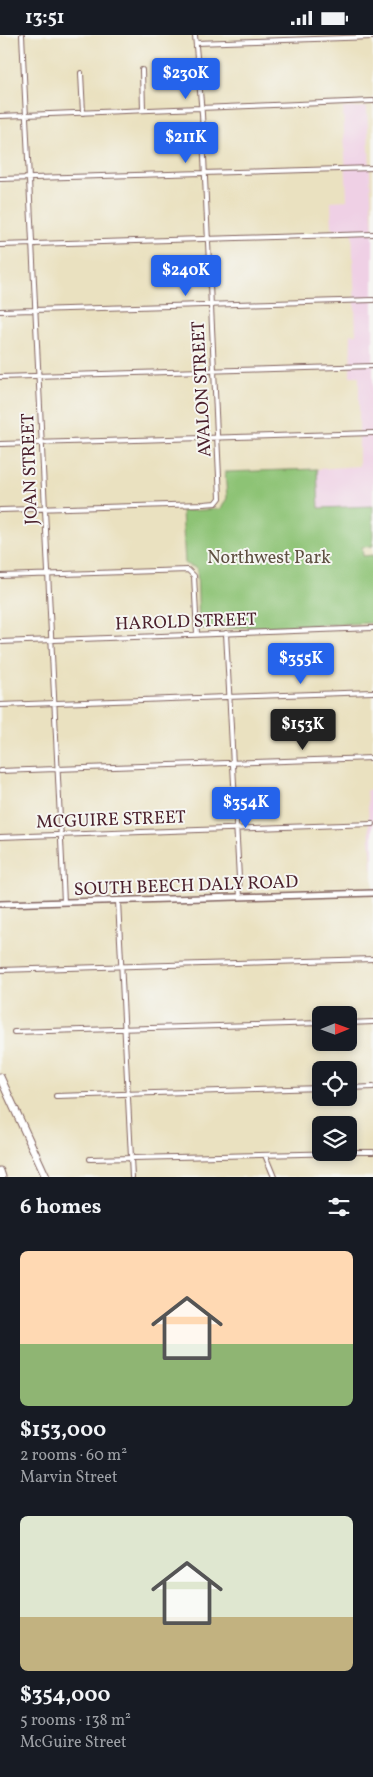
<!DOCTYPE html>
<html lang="en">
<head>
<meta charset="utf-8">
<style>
	:root { --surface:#171b24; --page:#242831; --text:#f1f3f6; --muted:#9ea1a6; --accent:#2563eb }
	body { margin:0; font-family:Vollkorn,serif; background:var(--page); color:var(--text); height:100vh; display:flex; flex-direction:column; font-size:19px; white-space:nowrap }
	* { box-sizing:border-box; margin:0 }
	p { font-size:16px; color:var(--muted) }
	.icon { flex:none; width:28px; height:28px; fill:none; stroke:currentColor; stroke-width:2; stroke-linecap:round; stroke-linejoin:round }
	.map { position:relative; height:1142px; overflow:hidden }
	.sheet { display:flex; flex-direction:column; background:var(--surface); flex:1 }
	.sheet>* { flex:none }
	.needle { width:32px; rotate:89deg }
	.fabs { position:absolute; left:312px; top:971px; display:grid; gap:10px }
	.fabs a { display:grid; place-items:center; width:45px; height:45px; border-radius:8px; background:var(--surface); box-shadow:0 2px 8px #0003; font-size:25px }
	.price { position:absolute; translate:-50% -42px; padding:0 11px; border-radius:5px; background:var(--accent); color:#fff; font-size:16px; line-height:32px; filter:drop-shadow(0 1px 2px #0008) }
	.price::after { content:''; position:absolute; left:50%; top:30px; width:15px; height:11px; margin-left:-8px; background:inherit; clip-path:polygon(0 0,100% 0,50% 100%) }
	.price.active { background:#222; color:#fff }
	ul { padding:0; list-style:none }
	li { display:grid; align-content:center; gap:10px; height:265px; padding:0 20px }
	li span { display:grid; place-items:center; height:155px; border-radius:8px; color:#555 }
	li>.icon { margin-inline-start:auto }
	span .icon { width:90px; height:90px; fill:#fffc; stroke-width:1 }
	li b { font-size:21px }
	h2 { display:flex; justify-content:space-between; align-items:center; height:60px; padding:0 20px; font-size:21px }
	.status { display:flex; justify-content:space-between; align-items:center; height:35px; padding:0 25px; background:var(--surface); direction:ltr }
	.status svg { height:14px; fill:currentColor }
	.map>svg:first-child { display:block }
	.built { fill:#efd0e5 }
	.green { fill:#8dc375; stroke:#6c7150 }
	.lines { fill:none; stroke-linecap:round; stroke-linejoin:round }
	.minor-casing { stroke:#82635f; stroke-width:6 }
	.tertiary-casing { stroke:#82635f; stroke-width:8 }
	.motorway-casing { stroke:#82635f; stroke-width:9 }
	.minor { stroke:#fff; stroke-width:4 }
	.tertiary { stroke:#fff; stroke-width:5 }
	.motorway { stroke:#fff; stroke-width:7 }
	.labels { text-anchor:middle; stroke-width:4; stroke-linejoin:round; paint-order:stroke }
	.street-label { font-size:18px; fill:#4a1f2b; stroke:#f6f6f2 }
	.park-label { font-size:18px; fill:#5e5041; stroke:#f6f6f2 }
</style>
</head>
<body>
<div class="status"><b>13:51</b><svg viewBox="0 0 49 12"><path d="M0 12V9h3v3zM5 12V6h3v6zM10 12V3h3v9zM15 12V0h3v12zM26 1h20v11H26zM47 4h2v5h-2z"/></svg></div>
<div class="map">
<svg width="373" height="1142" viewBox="0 0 373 1142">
	<rect width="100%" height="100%" fill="#f6f6f2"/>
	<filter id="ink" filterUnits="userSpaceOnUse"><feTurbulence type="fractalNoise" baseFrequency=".02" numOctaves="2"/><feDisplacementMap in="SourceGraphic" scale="10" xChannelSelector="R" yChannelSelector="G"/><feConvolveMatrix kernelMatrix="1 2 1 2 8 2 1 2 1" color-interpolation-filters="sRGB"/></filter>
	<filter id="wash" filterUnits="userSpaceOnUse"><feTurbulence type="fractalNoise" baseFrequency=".0096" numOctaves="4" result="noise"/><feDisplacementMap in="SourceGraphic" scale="20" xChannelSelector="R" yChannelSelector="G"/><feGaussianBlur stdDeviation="1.12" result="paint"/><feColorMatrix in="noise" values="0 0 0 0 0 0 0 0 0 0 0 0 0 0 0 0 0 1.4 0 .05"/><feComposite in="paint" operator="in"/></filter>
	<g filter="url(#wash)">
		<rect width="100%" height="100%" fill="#eae1c0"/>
		<!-- built -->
		<path class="built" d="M367,72L373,202V471L319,473L317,434L359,431V341H350L351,299H356L352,194H332L331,166L347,165L343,73Z
			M373,754V847L367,755Z"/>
		<!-- green -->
		<path class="green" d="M317,434L319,473L373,471V511L362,512L363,521L373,520V588L199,594L197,533L185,529L182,476L221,474L227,463L225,437Z"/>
	</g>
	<g filter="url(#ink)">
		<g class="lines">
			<defs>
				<path id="minor" d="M22,0L64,867
					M196,8L373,2
					M142,35L143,75
					M81,38L83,78
					M0,81L373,66
					M0,144L373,133
					M0,210L373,199
					M0,276L373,265
					M0,342L373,331
					M0,409L373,398
					M0,475L204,469L216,468L220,463L202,79L195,0
					M0,541L188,535L194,541L197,599
					M226,598L240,862
					M0,607L373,593
					M0,670L373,657
					M0,736L373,723
					M0,802L373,789
					M118,866L132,1142
					M0,935L373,924
					M349,988L373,987
					M14,997L321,988
					M349,1053L373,1052
					M56,1061L321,1053
					M349,1117H373
					M265,1120L274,1142
					M90,1124L344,1118"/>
				<path id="tertiary" d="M0,869L373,858"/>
				<path id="motorway" d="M0,1042L46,1142
					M0,1136L2,1142"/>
			</defs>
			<!-- minor casing -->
			<use href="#minor" class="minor-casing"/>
			<!-- tertiary casing -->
			<use href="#tertiary" class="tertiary-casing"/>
			<!-- motorway casing -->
			<use href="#motorway" class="motorway-casing"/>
			<!-- minor -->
			<use href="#minor" class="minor"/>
			<!-- tertiary -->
			<use href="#tertiary" class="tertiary"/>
			<!-- motorway -->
			<use href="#motorway" class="motorway"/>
		</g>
	</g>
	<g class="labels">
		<!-- street labels -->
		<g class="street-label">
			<text transform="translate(201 354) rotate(-93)" y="6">AVALON STREET</text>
			<text transform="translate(29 434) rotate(-92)" y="6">JOAN STREET</text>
			<text transform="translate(186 586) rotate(-2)" y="6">HAROLD STREET</text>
			<text transform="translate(111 784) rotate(-2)" y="6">MCGUIRE STREET</text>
			<text transform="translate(186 850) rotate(-2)" y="6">SOUTH BEECH DALY ROAD</text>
		</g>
		<!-- park labels -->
		<g class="park-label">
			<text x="269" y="528">Northwest Park</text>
		</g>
	</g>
</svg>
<div class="fabs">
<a><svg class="needle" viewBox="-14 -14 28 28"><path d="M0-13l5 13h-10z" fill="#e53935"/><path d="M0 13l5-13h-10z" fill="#9ea1a6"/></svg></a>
<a><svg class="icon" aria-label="locate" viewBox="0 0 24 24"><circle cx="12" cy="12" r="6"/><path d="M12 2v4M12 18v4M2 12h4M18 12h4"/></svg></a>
<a><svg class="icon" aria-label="layers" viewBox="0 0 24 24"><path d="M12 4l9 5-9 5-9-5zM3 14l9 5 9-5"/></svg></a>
</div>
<b class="price" style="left:186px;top:65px">$230K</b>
<b class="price" style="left:186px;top:129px">$211K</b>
<b class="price" style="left:186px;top:262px">$240K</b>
<b class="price" style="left:301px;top:650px">$355K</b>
<b class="price active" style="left:303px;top:716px">$153K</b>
<b class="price" style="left:246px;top:794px">$354K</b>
</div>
<section class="sheet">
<h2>6 homes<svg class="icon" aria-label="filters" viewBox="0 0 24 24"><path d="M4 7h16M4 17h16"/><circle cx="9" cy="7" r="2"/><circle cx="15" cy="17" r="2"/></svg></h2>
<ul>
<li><span style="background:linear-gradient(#ffd9b3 60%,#8fb573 0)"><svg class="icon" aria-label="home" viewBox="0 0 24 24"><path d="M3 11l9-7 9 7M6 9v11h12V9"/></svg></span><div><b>$153,000</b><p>2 rooms · 60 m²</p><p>Marvin Street</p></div></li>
<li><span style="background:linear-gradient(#dfe7d0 65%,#c2b280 0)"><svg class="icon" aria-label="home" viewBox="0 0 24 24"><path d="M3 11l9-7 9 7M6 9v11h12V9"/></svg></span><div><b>$354,000</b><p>5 rooms · 138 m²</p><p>McGuire Street</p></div></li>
</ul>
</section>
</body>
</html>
